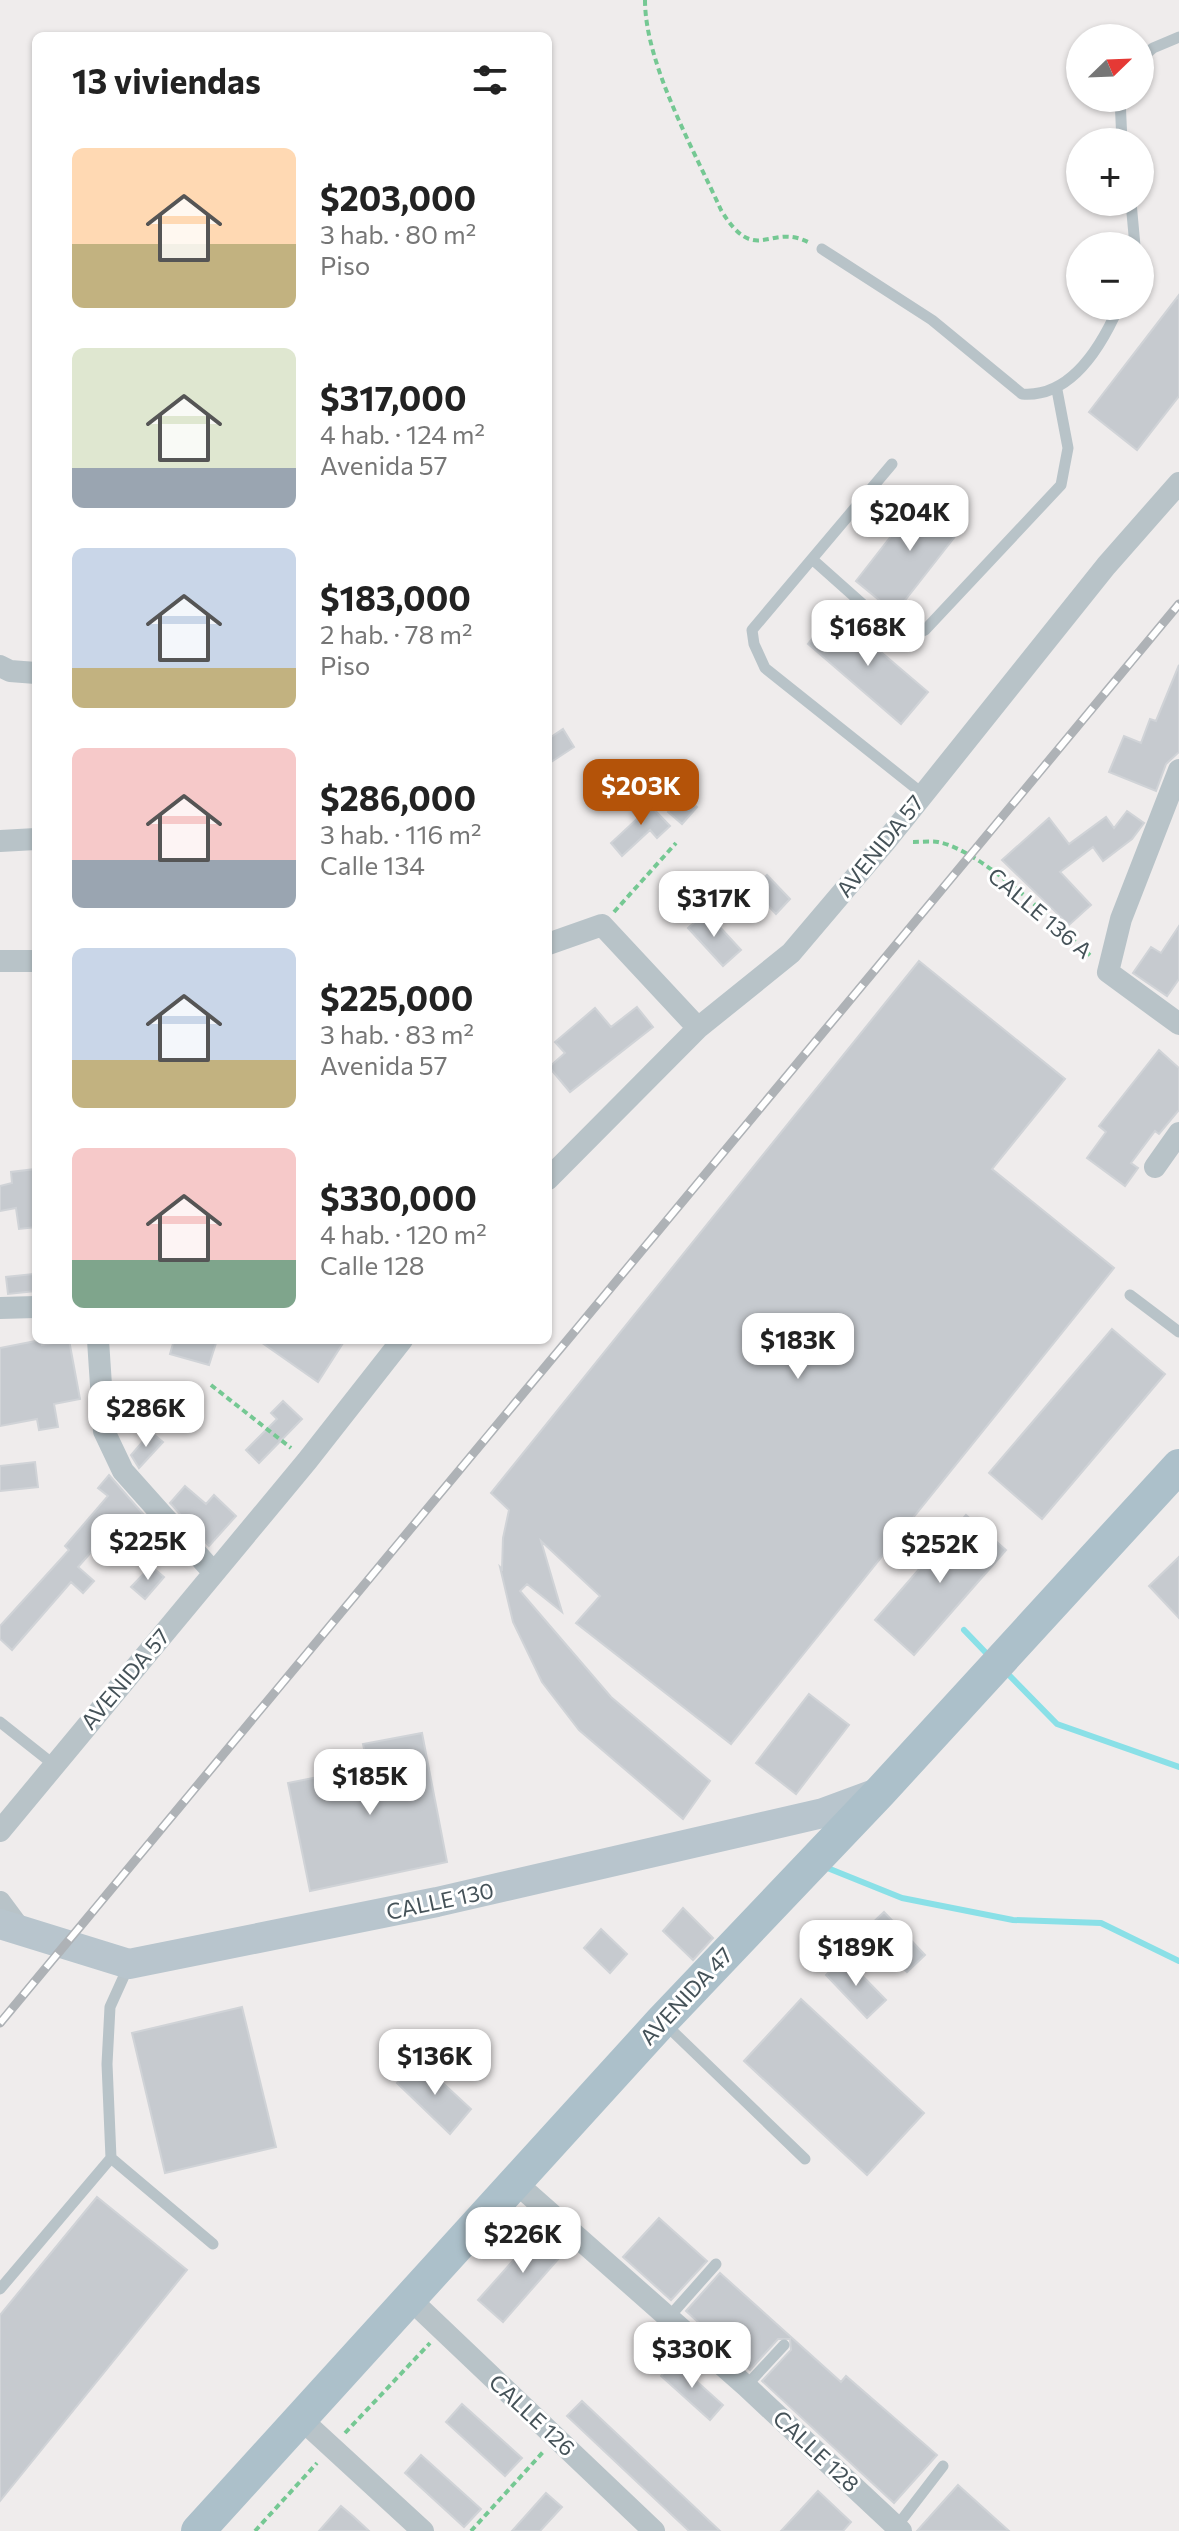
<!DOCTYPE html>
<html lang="es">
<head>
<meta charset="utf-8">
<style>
	:root { --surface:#fff; --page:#f6f6f6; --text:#222; --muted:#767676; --accent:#b45309 }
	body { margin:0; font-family:Commissioner,sans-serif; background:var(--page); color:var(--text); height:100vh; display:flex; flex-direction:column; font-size:30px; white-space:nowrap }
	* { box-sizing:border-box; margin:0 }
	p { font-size:26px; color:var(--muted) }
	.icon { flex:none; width:44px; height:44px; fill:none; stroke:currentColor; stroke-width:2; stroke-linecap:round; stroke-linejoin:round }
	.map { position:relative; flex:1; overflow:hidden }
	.drawer { position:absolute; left:32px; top:32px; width:520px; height:1312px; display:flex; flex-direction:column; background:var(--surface); border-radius:12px; box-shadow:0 2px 6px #0004 }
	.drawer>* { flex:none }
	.needle { width:52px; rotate:67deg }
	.fabs { position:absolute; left:1066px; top:24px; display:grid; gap:16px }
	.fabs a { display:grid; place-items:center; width:88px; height:88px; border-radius:50%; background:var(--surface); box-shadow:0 2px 6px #0004; font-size:40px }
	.price { position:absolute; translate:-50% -68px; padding:0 18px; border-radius:16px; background:#fff; color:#222; font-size:26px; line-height:52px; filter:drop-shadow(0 2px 4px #0008) }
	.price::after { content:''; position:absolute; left:50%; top:48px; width:24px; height:18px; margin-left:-12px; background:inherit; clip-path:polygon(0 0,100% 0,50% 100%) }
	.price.current { background:var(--accent); color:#fff }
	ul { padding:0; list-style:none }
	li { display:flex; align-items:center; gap:24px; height:200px; padding:0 40px }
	li span { display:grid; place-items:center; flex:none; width:224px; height:160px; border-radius:12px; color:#555 }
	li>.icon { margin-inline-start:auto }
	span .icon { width:96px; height:96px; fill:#fffc; stroke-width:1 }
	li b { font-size:34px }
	h2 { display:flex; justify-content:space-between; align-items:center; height:96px; padding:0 40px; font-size:34px }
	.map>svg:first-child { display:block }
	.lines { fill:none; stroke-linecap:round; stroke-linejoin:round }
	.stream { stroke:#8ae0e7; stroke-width:6 }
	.building { fill:#c6cacf; stroke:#d0d3d7; stroke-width:2 }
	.path { stroke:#75c893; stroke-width:4; stroke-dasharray:6 4; stroke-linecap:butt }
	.lane { stroke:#b8c3c8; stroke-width:11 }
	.street { stroke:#b8c3c8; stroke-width:22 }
	.secondary { stroke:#b8c5cd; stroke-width:30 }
	.primary { stroke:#acc0ca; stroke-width:34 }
	.rail-casing { stroke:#aeb2b6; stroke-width:9 }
	.rail { stroke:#fff; stroke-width:6; stroke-dasharray:18; stroke-linecap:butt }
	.labels { text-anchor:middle; stroke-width:6; stroke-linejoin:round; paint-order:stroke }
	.street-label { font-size:22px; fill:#455258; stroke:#fff }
</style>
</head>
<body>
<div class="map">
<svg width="1179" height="2531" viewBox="0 0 1179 2531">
	<rect width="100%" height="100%" fill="#efecec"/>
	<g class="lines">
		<!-- stream -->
		<path class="stream" d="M964,1630L989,1656
			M1006,1672L1057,1724L1179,1767
			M825,1867L902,1898L1013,1920L1101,1923L1179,1961"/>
	</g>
	<!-- building -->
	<path class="building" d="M1179,295V396L1137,450L1089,412Z
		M924,494L964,525L895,613L856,581Z
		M834,612L928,692L901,724L808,644Z
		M1179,665V752L1166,764L1156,791L1109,772L1124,736L1141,743L1150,719L1156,721Z
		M563,729L574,747L548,764V739Z
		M684,794L697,807L682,824L668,812Z
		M643,798L670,826L657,838L650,830L622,856L611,843L638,818L631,810Z
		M1127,811L1144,823L1132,839L1103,861L1093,847L1060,872L1091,905L1069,925L1002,860L1049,818L1069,844L1106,817L1114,828Z
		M767,875L790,899L776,914L752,889Z
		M706,912L741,950L723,966L688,928Z
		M1179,926V979L1167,996L1133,973L1151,947L1161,953Z
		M919,961L1065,1079L992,1169L1114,1268L731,1744L576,1623L600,1596L541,1541L562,1612L527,1584L520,1591L611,1697L710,1781L683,1819L579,1730L542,1682L513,1622L500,1567L502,1569L503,1538L509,1510L491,1493Z
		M637,1007L653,1027L570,1092L549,1067L565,1053L555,1042L595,1008L611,1027Z
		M1159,1050L1179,1068V1110L1159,1134L1155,1131L1131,1163L1138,1168L1125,1186L1087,1158L1106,1132L1099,1126Z
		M36,1169V1227L19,1229L16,1208L0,1211V1186L12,1183L11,1172Z
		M33,1274L35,1291L8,1294L6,1277Z
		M1112,1329L1165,1374L1042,1519L989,1473Z
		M41,1340L42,1345L69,1340L80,1399L54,1404L58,1427L39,1430L37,1419L0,1426V1348Z
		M174,1340H217L209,1365L170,1354Z
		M258,1340H345L318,1382Z
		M283,1401L302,1419L259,1463L246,1450L277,1419L271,1413Z
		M151,1432L163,1442L139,1468L131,1455Z
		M35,1462L38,1487L0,1491V1466Z
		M109,1475L158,1531L149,1541L122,1517L78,1567L94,1581L83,1593L71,1582L12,1650L0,1639V1626L69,1550L65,1546L108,1496L98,1488Z
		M185,1486L206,1504L214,1495L236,1516L209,1546L170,1503Z
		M966,1515L1006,1550L914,1655L875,1620Z
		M1179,1557V1618L1149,1586Z
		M151,1566L164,1577L145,1599L131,1587Z
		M809,1694L849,1725L796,1794L756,1763Z
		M422,1733L447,1862L310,1891L288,1783L368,1767L363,1744Z
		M683,1908L713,1938L693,1960L663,1931Z
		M884,1912L925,1955L907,1972L866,1929Z
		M601,1929L627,1954L610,1973L584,1948Z
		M844,1957L886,2000L867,2018L826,1975Z
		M801,1999L924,2113L867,2175L744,2061Z
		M242,2007L276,2147L165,2173L132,2033Z
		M420,2062L471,2109L450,2134L397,2083Z
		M97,2197L187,2270L0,2501V2315Z
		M659,2218L707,2261L671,2300L623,2257Z
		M543,2227L567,2249L503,2322L478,2300Z
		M720,2273L841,2382L846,2376L937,2455L894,2503L762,2381L791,2350L790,2339H778L750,2370L686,2311Z
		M674,2361L723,2405L710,2420L661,2376Z
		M582,2401L720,2531H689L567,2416Z
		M462,2404L522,2458L505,2476L446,2422Z
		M421,2455L481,2509L464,2527L405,2473Z
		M958,2485L1009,2531H917Z
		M818,2491L851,2522L843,2531H781Z
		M546,2493L562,2507L540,2531H512Z
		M341,2506L354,2517L369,2531H319Z"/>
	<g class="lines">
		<!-- path -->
		<path class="path" d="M645,0C645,64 694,150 721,210C756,268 769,221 810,243
			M913,842C921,842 930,841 938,842C984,851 1056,925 1092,957
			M614,912L676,843
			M211,1385L291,1448
			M345,2433L430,2343
			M255,2531L317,2463
			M471,2531L544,2451"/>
		<!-- lane -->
		<path class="lane" d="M1140,59L1153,48L1179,37
			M1120,98L1122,142
			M1131,202L1135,246
			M822,249L932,320L1022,394C1071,398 1102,345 1119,306
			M892,464L752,630L754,644L765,668L923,794
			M812,559L903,640L925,630L1061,485L1068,448L1057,390
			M1130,1295L1179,1332
			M0,1722L53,1764
			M129,1965L110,2007L107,2064L111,2158L213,2244
			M665,2024L805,2159
			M0,2289L111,2158
			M669,2317L716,2264
			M746,2386L784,2345
			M897,2526L943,2466"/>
		<!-- street -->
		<path class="street" d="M0,666L10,671L36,673
			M1179,770L1121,919L1108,972L1179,1024
			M0,841L36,839
			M548,944L602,925L698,1028
			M0,961H36
			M1155,1167L1179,1133
			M548,1179L698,1028L791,953L886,841L1106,566L1179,483
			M0,1308L36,1307
			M98,1340L104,1431L123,1471L214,1573
			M0,1831L307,1461L402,1340
			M0,1902L23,1933
			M515,2182L746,2386L901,2531
			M410,2299L654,2531
			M301,2419L423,2531"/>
		<!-- secondary -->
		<path class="secondary" d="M0,1924L129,1964L437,1902L823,1813L880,1792"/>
		<!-- primary -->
		<path class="primary" d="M198,2531L662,2021L880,1792L1179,1466"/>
		<defs>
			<path id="rail" d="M0,2023L1179,604"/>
		</defs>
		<!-- rail casing -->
		<use href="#rail" class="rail-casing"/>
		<!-- rail -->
		<use href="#rail" class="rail"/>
	</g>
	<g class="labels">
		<!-- street labels -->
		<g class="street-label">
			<text transform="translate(880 846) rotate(-51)" y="8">AVENIDA 57</text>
			<text transform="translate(1040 913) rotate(40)" y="8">CALLE 136 A</text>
			<text transform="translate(125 1679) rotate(-50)" y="8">AVENIDA 57</text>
			<text transform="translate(440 1901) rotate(-12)" y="8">CALLE 130</text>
			<text transform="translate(686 1996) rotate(-47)" y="8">AVENIDA 47</text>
			<text transform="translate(532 2415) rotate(43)" y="8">CALLE 126</text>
			<text transform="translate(816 2451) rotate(43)" y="8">CALLE 128</text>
		</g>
	</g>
</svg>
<div class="fabs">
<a><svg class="needle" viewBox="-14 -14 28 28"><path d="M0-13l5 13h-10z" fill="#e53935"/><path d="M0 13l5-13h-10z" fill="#767676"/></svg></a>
<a>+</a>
<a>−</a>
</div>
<b class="price" style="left:910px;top:553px">$204K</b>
<b class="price" style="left:868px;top:668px">$168K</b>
<b class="price current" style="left:641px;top:827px">$203K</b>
<b class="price" style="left:714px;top:939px">$317K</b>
<b class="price" style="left:798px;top:1381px">$183K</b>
<b class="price" style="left:146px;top:1449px">$286K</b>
<b class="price" style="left:148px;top:1582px">$225K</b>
<b class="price" style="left:940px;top:1585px">$252K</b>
<b class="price" style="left:370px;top:1817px">$185K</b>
<b class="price" style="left:856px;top:1988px">$189K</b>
<b class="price" style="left:435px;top:2097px">$136K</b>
<b class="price" style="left:523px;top:2275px">$226K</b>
<b class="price" style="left:692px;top:2390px">$330K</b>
<section class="drawer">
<h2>13 viviendas<svg class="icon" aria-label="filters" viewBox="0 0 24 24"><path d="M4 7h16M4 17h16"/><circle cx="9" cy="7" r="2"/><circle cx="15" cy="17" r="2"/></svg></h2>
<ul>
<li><span style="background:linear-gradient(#ffd9b3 60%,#c2b280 0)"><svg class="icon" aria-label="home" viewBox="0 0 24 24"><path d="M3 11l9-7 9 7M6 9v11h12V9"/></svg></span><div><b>$203,000</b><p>3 hab. · 80 m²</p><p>Piso</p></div></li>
<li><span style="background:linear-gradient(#dfe7d0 75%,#9aa5b1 0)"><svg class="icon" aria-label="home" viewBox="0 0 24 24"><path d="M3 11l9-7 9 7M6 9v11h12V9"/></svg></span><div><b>$317,000</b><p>4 hab. · 124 m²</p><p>Avenida 57</p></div></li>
<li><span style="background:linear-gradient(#c9d6e8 75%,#c2b280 0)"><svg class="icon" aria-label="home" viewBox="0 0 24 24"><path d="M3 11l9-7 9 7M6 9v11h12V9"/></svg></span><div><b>$183,000</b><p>2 hab. · 78 m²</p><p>Piso</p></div></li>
<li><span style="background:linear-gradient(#f6c9c9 70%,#9aa5b1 0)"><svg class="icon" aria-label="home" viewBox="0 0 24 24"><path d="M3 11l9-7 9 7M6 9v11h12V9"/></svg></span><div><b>$286,000</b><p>3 hab. · 116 m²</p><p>Calle 134</p></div></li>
<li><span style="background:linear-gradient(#c9d6e8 70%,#c2b280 0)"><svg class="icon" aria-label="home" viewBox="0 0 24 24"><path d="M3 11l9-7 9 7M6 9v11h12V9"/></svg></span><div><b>$225,000</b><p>3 hab. · 83 m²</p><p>Avenida 57</p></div></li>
<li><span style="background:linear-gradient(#f6c9c9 70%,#7fa58c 0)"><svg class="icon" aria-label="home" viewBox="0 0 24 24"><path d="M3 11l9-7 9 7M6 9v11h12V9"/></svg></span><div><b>$330,000</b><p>4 hab. · 120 m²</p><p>Calle 128</p></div></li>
</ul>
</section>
</div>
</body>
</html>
